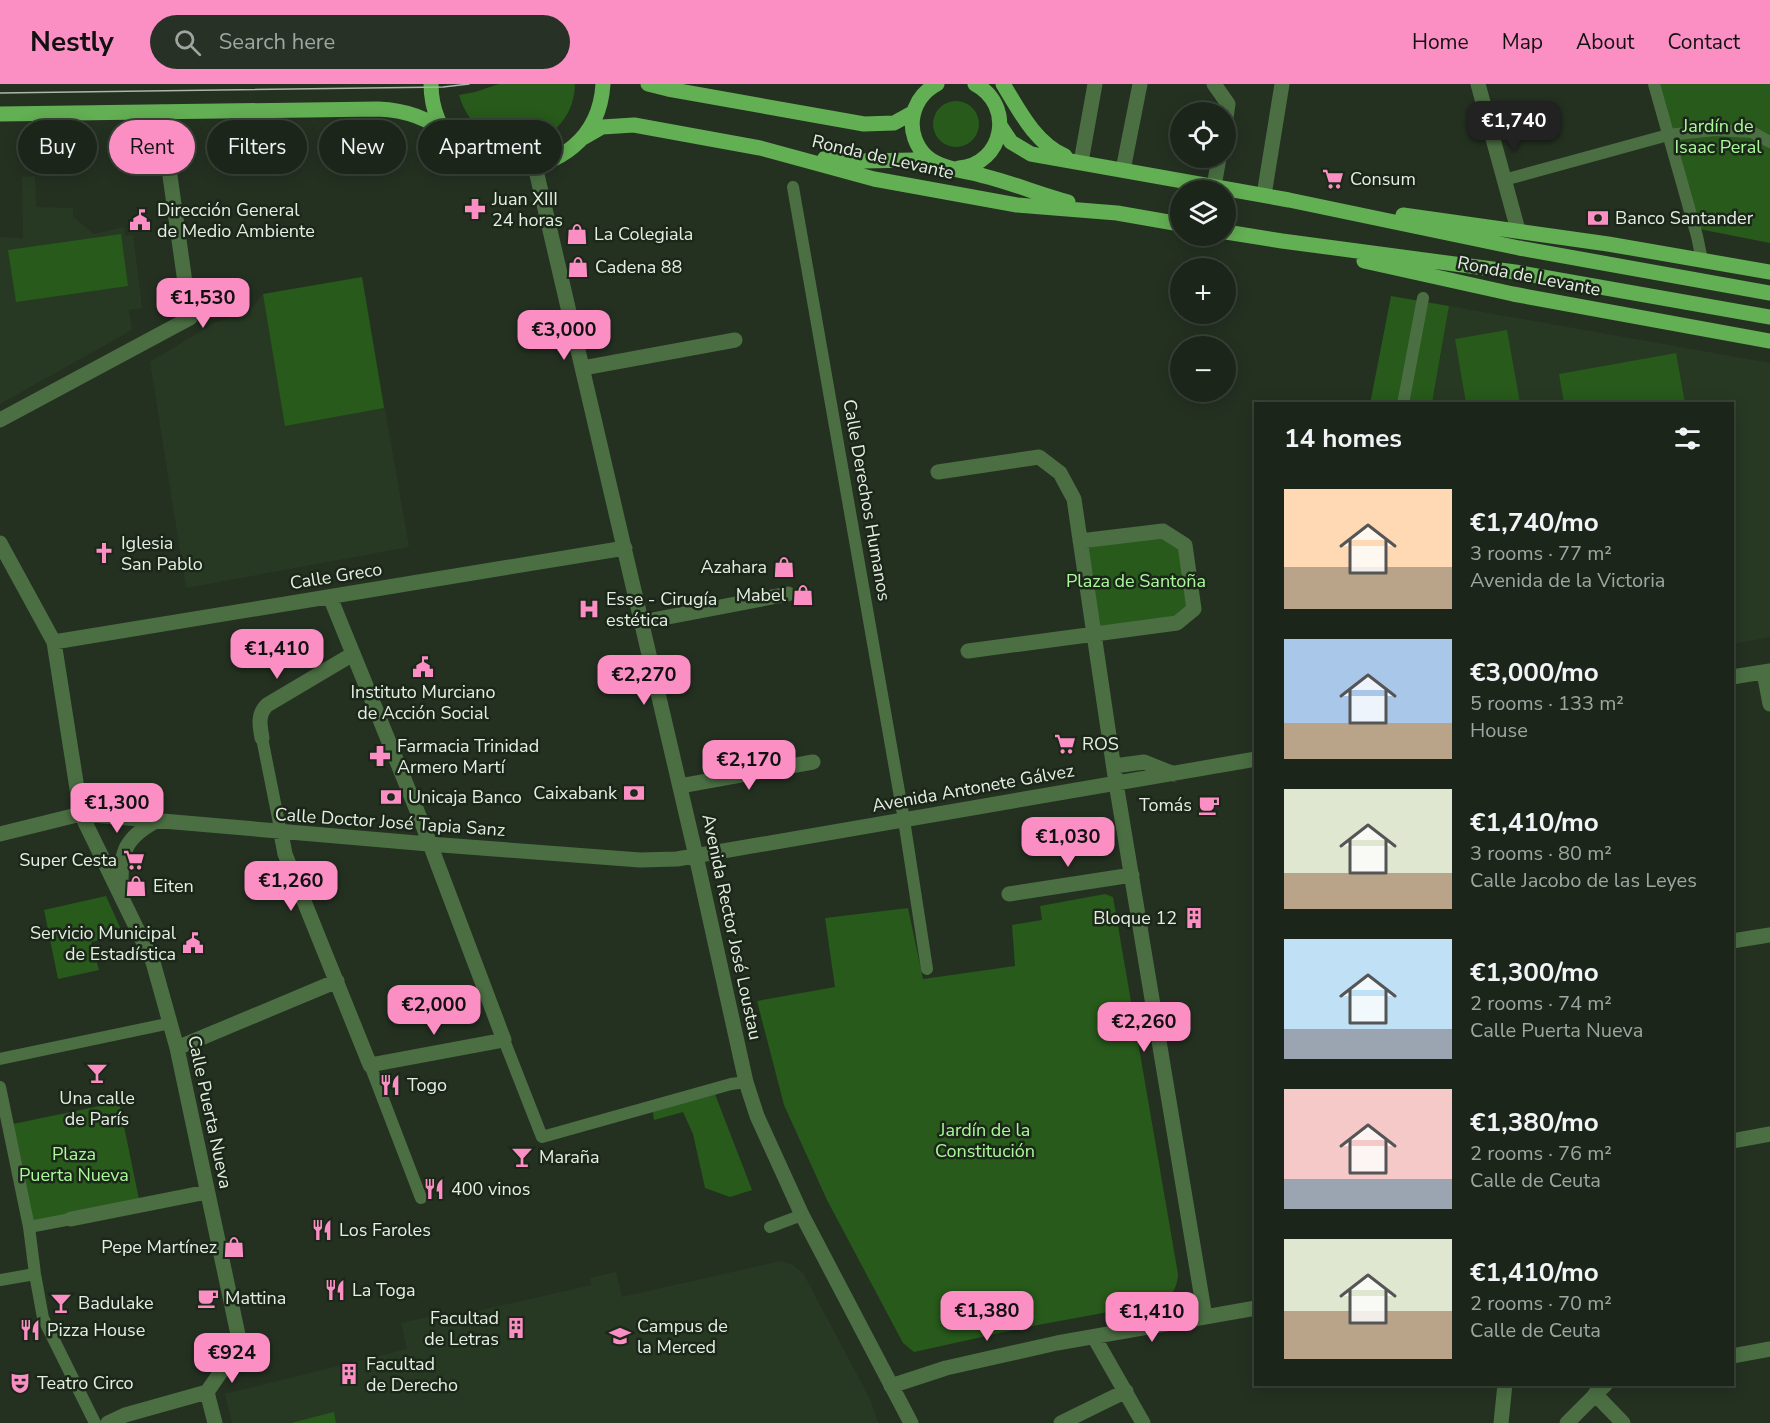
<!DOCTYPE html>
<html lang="en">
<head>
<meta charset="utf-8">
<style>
	:root { --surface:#1b2519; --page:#283126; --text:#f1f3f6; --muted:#a0a5a2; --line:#394238; --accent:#fb8fc4 }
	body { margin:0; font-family:"Nunito Sans",sans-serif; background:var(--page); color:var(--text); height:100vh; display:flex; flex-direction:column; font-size:22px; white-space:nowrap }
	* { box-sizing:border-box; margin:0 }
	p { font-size:20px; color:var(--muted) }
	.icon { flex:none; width:33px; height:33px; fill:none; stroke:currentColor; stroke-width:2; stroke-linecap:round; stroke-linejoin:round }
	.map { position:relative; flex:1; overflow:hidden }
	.side { position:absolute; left:1254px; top:318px; width:480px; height:984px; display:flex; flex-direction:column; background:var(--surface); border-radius:0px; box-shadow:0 3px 15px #0003,0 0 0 2px var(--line) }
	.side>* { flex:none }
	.guide { position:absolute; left:18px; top:36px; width:570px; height:54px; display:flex; gap:12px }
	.tools { position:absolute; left:1170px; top:18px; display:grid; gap:12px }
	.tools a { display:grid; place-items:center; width:66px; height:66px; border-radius:50%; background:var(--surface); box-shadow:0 3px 15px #0003,0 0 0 2px var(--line); font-size:30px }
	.price { position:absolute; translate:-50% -51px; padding:0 14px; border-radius:12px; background:var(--accent); color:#111; font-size:20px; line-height:39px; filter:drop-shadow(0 2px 3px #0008) }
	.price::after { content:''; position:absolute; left:50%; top:36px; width:18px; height:14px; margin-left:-9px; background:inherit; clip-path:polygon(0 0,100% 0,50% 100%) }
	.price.selected { background:#222; color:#fff }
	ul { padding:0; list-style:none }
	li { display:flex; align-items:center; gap:18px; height:150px; padding:0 30px }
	li span { display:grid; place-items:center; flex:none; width:168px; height:120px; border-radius:0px; color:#555 }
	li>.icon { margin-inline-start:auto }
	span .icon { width:72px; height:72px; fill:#fffc; stroke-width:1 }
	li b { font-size:26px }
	h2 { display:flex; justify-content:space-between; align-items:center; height:72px; padding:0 30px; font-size:26px }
	.chip { padding:0 21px; border-radius:27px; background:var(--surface); box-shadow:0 3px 15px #0003,0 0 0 2px var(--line); font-size:21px; line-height:54px }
	.chip.selected { background:var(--accent); color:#111 }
	header { display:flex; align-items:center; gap:36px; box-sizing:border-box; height:84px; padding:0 30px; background:var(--accent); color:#111 }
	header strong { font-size:28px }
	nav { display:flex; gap:33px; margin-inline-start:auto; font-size:21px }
	.search { width:420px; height:54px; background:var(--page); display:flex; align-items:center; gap:15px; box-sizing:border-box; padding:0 21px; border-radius:33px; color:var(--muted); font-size:22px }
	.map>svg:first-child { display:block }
	.built { fill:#273923 }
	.green { fill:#275a1b }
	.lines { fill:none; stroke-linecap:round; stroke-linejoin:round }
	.pedestrian { stroke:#4b6f43; stroke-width:12 }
	.minor { stroke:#4b6f43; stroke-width:15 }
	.primary { stroke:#63af53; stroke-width:15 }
	.tram { stroke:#acb6aa; stroke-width:1.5 }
	.labels { text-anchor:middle; stroke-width:5; stroke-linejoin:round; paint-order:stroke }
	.park-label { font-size:18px; fill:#acf99c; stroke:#1b2718 }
	.street-label { font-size:18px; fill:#e5eee3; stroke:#1b2718 }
	.poi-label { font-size:18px; fill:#e5eee3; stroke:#1b2718; text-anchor:start }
</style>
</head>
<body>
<header>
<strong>Nestly</strong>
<div class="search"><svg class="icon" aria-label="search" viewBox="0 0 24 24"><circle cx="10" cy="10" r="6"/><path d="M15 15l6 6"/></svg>Search here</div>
<nav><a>Home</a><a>Map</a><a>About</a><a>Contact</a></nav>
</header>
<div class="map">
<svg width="1770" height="1339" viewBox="0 0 1770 1339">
	<rect width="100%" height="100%" fill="#243121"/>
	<!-- built -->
	<path class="built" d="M35,92L36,123L73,124V133L94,150L124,143L125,152L133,151L142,224L129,226L132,246L0,320V153L23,154L22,93Z
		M362,193L409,463L186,504L150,278L216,238L249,228L263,210Z
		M1449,222L1770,279V553L1733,560L1732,320H1432Z
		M781,1177L793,1181L803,1189L870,1315L878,1339H232L225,1310L407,1265L401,1239L432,1232L434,1237L591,1201L590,1194L616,1188L622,1213Z"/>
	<!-- green -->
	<path class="green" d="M499,0H575C573,71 479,81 459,11L475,8Z
		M1650,0H1770V159L1689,143Z
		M933 40a23 23 0 1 1 46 0a23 23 0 1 1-46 0Z
		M121,150L128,202L16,218L8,166Z
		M362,193L384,324L285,342L263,210Z
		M1391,212L1449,222L1432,319L1370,320Z
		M1507,246L1520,319H1466L1455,255Z
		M1676,269L1685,319H1564L1559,290Z
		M1163,447L1185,461L1194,525L1177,539L1094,550L1080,457Z
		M1105,810L1113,813L1178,1190C1177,1206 1171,1213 1157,1219L1027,1243L914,1268L903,1259L827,1116L784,1021L757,917L835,903L825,834L908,824L923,895L1015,882L1012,841L1042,836L1040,822Z
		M106,812L123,850L91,858L99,886L58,895L44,826Z
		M713,1005L752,1106L730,1113L705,1104L693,1050L683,1028L654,1036L652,1022Z
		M119,1018L140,1120L29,1143L8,1041Z
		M334,1328L336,1339H291Z"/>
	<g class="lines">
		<!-- pedestrian -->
		<path class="pedestrian" d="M1654,0L1697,152L1702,176
			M1504,96L1668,51L1715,46L1752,48L1770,58
			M793,103L904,736L927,885
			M1403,320L1423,214
			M262,654L281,749
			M504,956L542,1053L731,1000L746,998
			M0,975L171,939
			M370,981L421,1114
			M0,1003L29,1143L35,1190L43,1234L95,1339
			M29,1143L71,1135
			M770,1143L802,1131
			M0,1196L35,1190"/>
		<!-- minor -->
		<path class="minor" d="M1214,0L1228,20L1226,34
			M1478,0L1518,146
			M1081,78L1095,0
			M535,82L696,772L746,998L757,1032L802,1131L911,1339
			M1123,86L1140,0
			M1214,102L1219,74
			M1264,111L1282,0
			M583,284L735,256
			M0,336L190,234L161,28
			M938,388L1039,373L1060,389L1074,415L1116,699L1205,1233
			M0,459L54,558L81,730L153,878L177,964L240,1260L207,1308L215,1339
			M642,538L788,510
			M54,558L625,464
			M968,567L1177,539L1194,525L1185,461L1163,447L1080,457
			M1764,588L1770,620
			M1732,593L1770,587
			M262,654C260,642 257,631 267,621L353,570
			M1114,682L1144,678L1174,690
			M680,702L813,678
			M281,749L285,770L370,981L504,956L422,739L330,513
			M0,750L81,730L429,760L640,776L677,775L1256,675
			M121,808C121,771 121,756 156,737
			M1009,810L1132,791
			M1732,857L1770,851
			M177,964L337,897
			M1732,1057L1770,1050
			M71,1135L207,1108
			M1094,1253L1143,1339
			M1732,1272L1770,1265
			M891,1302L946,1284L1057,1259L1256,1224
			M1595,1310L1623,1339
			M108,1339L125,1331L207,1308
			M1061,1339L1126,1307
			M1501,1339L1505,1300
			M1567,1339L1606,1300"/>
		<!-- primary -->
		<path class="primary" d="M431,0C432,109 596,112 603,0
			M648,0L668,5L864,40L894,39L914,28
			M937,0C924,7 916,17 913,32C910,47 916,63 927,73C941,85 967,87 984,92C1012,99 1039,110 1068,118
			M1003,0C1019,26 1035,59 1065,72
			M0,30L378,25C404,26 428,33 448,51
			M1001,43L1011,58L1031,70L1289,116L1519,164L1770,209
			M581,55L602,43L634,41L760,64L874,95L1017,121L1117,129L1180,140
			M825,74L863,77L913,76L933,78
			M959,84C1004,80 1015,21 975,0
			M1403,131L1608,160L1770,188
			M1226,148L1282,157L1515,188L1770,233
			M1364,177L1513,210L1770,257"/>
		<!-- tram -->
		<path class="tram" d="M0,9L443,3L469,0"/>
	</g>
	<!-- icons -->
	<defs>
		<symbol id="supermarket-bare" viewBox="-9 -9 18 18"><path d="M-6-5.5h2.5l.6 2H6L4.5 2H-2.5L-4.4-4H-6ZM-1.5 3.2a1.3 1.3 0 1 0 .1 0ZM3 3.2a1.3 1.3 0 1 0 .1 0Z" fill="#fb8fc4" stroke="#1b2718" stroke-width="2.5" paint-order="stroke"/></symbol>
		<symbol id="pharmacy-bare" viewBox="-9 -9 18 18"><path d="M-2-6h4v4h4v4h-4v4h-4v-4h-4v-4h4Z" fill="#fb8fc4" stroke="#1b2718" stroke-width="2.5" paint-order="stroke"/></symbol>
		<symbol id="bank-bare" viewBox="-9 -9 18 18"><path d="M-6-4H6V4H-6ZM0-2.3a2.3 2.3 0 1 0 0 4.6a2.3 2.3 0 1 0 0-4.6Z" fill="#fb8fc4" stroke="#1b2718" stroke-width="2.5" paint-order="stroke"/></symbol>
		<symbol id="civic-bare" viewBox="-9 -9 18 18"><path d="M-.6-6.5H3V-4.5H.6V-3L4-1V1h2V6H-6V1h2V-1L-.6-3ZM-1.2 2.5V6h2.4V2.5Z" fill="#fb8fc4" stroke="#1b2718" stroke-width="2.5" paint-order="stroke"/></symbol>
		<symbol id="shop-bare" viewBox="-9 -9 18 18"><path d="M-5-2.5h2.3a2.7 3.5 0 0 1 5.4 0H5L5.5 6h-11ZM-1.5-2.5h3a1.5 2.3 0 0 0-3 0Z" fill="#fb8fc4" stroke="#1b2718" stroke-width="2.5" paint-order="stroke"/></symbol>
		<symbol id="church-bare" viewBox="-9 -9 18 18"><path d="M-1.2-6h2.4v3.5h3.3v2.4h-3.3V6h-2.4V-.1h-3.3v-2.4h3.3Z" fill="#fb8fc4" stroke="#1b2718" stroke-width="2.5" paint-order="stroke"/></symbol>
		<symbol id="hospital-bare" viewBox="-9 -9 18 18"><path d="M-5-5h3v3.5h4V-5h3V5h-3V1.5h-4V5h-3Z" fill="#fb8fc4" stroke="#1b2718" stroke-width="2.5" paint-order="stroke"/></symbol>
		<symbol id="cafe-bare" viewBox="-9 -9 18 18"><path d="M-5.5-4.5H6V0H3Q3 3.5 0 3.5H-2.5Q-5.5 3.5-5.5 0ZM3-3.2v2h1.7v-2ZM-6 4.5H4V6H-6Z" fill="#fb8fc4" stroke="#1b2718" stroke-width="2.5" paint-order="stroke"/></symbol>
		<symbol id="building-bare" viewBox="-9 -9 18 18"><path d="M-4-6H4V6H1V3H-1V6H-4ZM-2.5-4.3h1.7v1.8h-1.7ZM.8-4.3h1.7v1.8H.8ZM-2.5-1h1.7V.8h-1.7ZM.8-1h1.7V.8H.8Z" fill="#fb8fc4" stroke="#1b2718" stroke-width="2.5" paint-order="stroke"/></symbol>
		<symbol id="bar-bare" viewBox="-9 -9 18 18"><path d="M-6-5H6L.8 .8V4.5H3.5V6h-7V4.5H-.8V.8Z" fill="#fb8fc4" stroke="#1b2718" stroke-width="2.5" paint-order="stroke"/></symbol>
		<symbol id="restaurant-bare" viewBox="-9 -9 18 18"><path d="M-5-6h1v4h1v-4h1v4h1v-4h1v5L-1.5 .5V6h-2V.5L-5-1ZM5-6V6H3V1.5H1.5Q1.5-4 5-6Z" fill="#fb8fc4" stroke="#1b2718" stroke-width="2.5" paint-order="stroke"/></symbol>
		<symbol id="university-bare" viewBox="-9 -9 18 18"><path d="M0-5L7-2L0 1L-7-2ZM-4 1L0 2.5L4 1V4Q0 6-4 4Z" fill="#fb8fc4" stroke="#1b2718" stroke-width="2.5" paint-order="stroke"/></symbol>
		<symbol id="theatre-bare" viewBox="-9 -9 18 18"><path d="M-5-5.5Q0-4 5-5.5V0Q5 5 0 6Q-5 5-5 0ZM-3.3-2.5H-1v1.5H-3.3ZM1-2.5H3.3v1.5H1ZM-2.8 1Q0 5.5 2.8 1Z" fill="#fb8fc4" stroke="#1b2718" stroke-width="2.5" paint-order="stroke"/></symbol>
	</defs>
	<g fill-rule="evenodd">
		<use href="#supermarket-bare" x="1318" y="80" width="30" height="30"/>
		<use href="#pharmacy-bare" x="460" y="110" width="30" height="30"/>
		<use href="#bank-bare" x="1583" y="119" width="30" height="30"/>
		<use href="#civic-bare" x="125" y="121" width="30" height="30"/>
		<use href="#shop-bare" x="562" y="135" width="30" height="30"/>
		<use href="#shop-bare" x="563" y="168" width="30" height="30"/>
		<use href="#church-bare" x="89" y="454" width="30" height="30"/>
		<use href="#shop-bare" x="769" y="468" width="30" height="30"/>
		<use href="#shop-bare" x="788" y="496" width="30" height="30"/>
		<use href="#hospital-bare" x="574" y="510" width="30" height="30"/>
		<use href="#civic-bare" x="408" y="568" width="30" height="30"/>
		<use href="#supermarket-bare" x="1050" y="645" width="30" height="30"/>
		<use href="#pharmacy-bare" x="365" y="657" width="30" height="30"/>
		<use href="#bank-bare" x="619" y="694" width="30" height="30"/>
		<use href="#bank-bare" x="376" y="698" width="30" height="30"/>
		<use href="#cafe-bare" x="1194" y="706" width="30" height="30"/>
		<use href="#supermarket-bare" x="119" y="761" width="30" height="30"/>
		<use href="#shop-bare" x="121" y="787" width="30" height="30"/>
		<use href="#building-bare" x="1179" y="819" width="30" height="30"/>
		<use href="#civic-bare" x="178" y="844" width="30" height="30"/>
		<use href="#bar-bare" x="82" y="974" width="30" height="30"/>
		<use href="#restaurant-bare" x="375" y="986" width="30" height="30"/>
		<use href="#bar-bare" x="507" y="1058" width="30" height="30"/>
		<use href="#restaurant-bare" x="419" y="1090" width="30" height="30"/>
		<use href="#restaurant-bare" x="307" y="1131" width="30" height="30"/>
		<use href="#shop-bare" x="219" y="1148" width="30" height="30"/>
		<use href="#restaurant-bare" x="320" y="1191" width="30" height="30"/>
		<use href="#cafe-bare" x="193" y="1199" width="30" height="30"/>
		<use href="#bar-bare" x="46" y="1204" width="30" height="30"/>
		<use href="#building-bare" x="501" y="1229" width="30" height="30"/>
		<use href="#restaurant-bare" x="15" y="1231" width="30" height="30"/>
		<use href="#university-bare" x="605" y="1237" width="30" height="30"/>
		<use href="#building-bare" x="334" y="1275" width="30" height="30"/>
		<use href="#theatre-bare" x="5" y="1284" width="30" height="30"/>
	</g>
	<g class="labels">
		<!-- park labels -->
		<g class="park-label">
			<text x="1718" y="48">Jardín de<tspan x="1718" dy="21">Isaac Peral</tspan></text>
			<text x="1136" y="503">Plaza de Santoña</text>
			<text x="985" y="1052">Jardín de la<tspan x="985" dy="21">Constitución</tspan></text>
			<text x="74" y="1076">Plaza<tspan x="74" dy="21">Puerta Nueva</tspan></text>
		</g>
		<!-- street labels -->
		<g class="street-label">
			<text transform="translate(883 73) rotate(13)" y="6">Ronda de Levante</text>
			<text transform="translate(1529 192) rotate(11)" y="6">Ronda de Levante</text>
			<text transform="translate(867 416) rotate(80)" y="6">Calle Derechos Humanos</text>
			<text transform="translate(336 492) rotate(-9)" y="6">Calle Greco</text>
			<text transform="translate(973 704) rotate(-10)" y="6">Avenida Antonete Gálvez</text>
			<text transform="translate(390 738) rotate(4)" y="6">Calle Doctor José Tapia Sanz</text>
			<text transform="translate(732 843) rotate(78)" y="6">Avenida Rector José Loustau</text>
			<text transform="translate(210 1028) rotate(78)" y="6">Calle Puerta Nueva</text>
		</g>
		<!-- poi labels -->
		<g class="poi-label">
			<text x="1350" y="101">Consum</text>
			<text x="492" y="121">Juan XIII<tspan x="492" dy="21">24 horas</tspan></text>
			<text x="157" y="132">Dirección General<tspan x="157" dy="21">de Medio Ambiente</tspan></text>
			<text x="1615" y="140">Banco Santander</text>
			<text x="594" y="156">La Colegiala</text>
			<text x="595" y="189">Cadena 88</text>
			<text x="121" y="465">Iglesia<tspan x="121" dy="21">San Pablo</tspan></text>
			<text x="767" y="489" text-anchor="end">Azahara</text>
			<text x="786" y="517" text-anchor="end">Mabel</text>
			<text x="606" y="521">Esse - Cirugía<tspan x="606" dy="21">estética</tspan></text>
			<text x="423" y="614" text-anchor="middle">Instituto Murciano<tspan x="423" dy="21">de Acción Social</tspan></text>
			<text x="1082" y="666">ROS</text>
			<text x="397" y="668">Farmacia Trinidad<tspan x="397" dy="21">Armero Martí</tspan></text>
			<text x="617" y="715" text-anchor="end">Caixabank</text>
			<text x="408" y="719">Unicaja Banco</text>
			<text x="1192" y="727" text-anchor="end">Tomás</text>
			<text x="117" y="782" text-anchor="end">Super Cesta</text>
			<text x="153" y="808">Eiten</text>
			<text x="1177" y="840" text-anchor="end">Bloque 12</text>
			<text x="176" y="855" text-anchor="end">Servicio Municipal<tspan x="176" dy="21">de Estadística</tspan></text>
			<text x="407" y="1007">Togo</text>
			<text x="97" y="1020" text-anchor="middle">Una calle<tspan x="97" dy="21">de París</tspan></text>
			<text x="539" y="1079">Maraña</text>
			<text x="451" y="1111">400 vinos</text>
			<text x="339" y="1152">Los Faroles</text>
			<text x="217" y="1169" text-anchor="end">Pepe Martínez</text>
			<text x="352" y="1212">La Toga</text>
			<text x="225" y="1220">Mattina</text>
			<text x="78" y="1225">Badulake</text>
			<text x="499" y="1240" text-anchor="end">Facultad<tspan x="499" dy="21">de Letras</tspan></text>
			<text x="637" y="1248">Campus de<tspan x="637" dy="21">la Merced</tspan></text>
			<text x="47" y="1252">Pizza House</text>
			<text x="366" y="1286">Facultad<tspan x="366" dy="21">de Derecho</tspan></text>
			<text x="37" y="1305">Teatro Circo</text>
		</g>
	</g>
</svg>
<div class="tools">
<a><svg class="icon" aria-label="locate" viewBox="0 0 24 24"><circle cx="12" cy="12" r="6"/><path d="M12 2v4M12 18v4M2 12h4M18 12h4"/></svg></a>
<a><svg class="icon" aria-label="layers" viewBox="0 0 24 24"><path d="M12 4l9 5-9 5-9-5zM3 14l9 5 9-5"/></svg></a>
<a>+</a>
<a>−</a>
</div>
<b class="price selected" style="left:1514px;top:68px">€1,740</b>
<b class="price" style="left:203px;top:245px">€1,530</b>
<b class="price" style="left:564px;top:277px">€3,000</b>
<b class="price" style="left:277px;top:596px">€1,410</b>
<b class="price" style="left:644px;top:622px">€2,270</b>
<b class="price" style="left:749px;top:707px">€2,170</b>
<b class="price" style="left:117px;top:750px">€1,300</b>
<b class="price" style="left:1068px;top:784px">€1,030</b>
<b class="price" style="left:291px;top:828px">€1,260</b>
<b class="price" style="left:434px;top:952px">€2,000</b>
<b class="price" style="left:1144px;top:969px">€2,260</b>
<b class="price" style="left:987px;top:1258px">€1,380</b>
<b class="price" style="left:1152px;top:1259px">€1,410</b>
<b class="price" style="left:232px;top:1300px">€924</b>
<div class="guide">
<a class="chip">Buy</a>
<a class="chip selected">Rent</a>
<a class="chip">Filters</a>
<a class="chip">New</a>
<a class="chip">Apartment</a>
</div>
<section class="side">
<h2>14 homes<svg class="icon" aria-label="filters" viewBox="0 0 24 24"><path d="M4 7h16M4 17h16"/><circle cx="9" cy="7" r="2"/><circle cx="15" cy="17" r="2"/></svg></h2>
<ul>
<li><span style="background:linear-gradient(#ffd9b3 65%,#b9a48a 0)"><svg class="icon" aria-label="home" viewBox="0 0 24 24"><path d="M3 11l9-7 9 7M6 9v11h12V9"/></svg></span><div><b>€1,740/mo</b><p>3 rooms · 77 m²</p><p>Avenida de la Victoria</p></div></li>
<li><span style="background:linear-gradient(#a9c7e8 70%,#b9a48a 0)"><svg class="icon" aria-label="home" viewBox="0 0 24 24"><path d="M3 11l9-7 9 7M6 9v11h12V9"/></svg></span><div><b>€3,000/mo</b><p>5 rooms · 133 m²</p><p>House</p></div></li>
<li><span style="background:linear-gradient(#dfe7d0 70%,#b9a48a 0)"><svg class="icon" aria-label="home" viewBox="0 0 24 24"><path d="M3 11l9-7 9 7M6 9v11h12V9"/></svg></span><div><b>€1,410/mo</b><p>3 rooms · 80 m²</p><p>Calle Jacobo de las Leyes</p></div></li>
<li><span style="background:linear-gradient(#bfe0f5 75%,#9aa5b1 0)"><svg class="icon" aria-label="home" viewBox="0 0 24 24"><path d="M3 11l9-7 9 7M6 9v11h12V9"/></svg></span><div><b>€1,300/mo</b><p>2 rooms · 74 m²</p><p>Calle Puerta Nueva</p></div></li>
<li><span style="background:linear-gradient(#f6c9c9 75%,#9aa5b1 0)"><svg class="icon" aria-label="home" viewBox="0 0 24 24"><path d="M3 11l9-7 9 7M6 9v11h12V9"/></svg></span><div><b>€1,380/mo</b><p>2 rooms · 76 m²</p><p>Calle de Ceuta</p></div></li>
<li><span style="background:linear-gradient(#dfe7d0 60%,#b9a48a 0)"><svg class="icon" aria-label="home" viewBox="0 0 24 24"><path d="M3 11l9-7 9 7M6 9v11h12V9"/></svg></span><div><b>€1,410/mo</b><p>2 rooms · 70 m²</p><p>Calle de Ceuta</p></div></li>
</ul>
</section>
</div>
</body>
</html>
